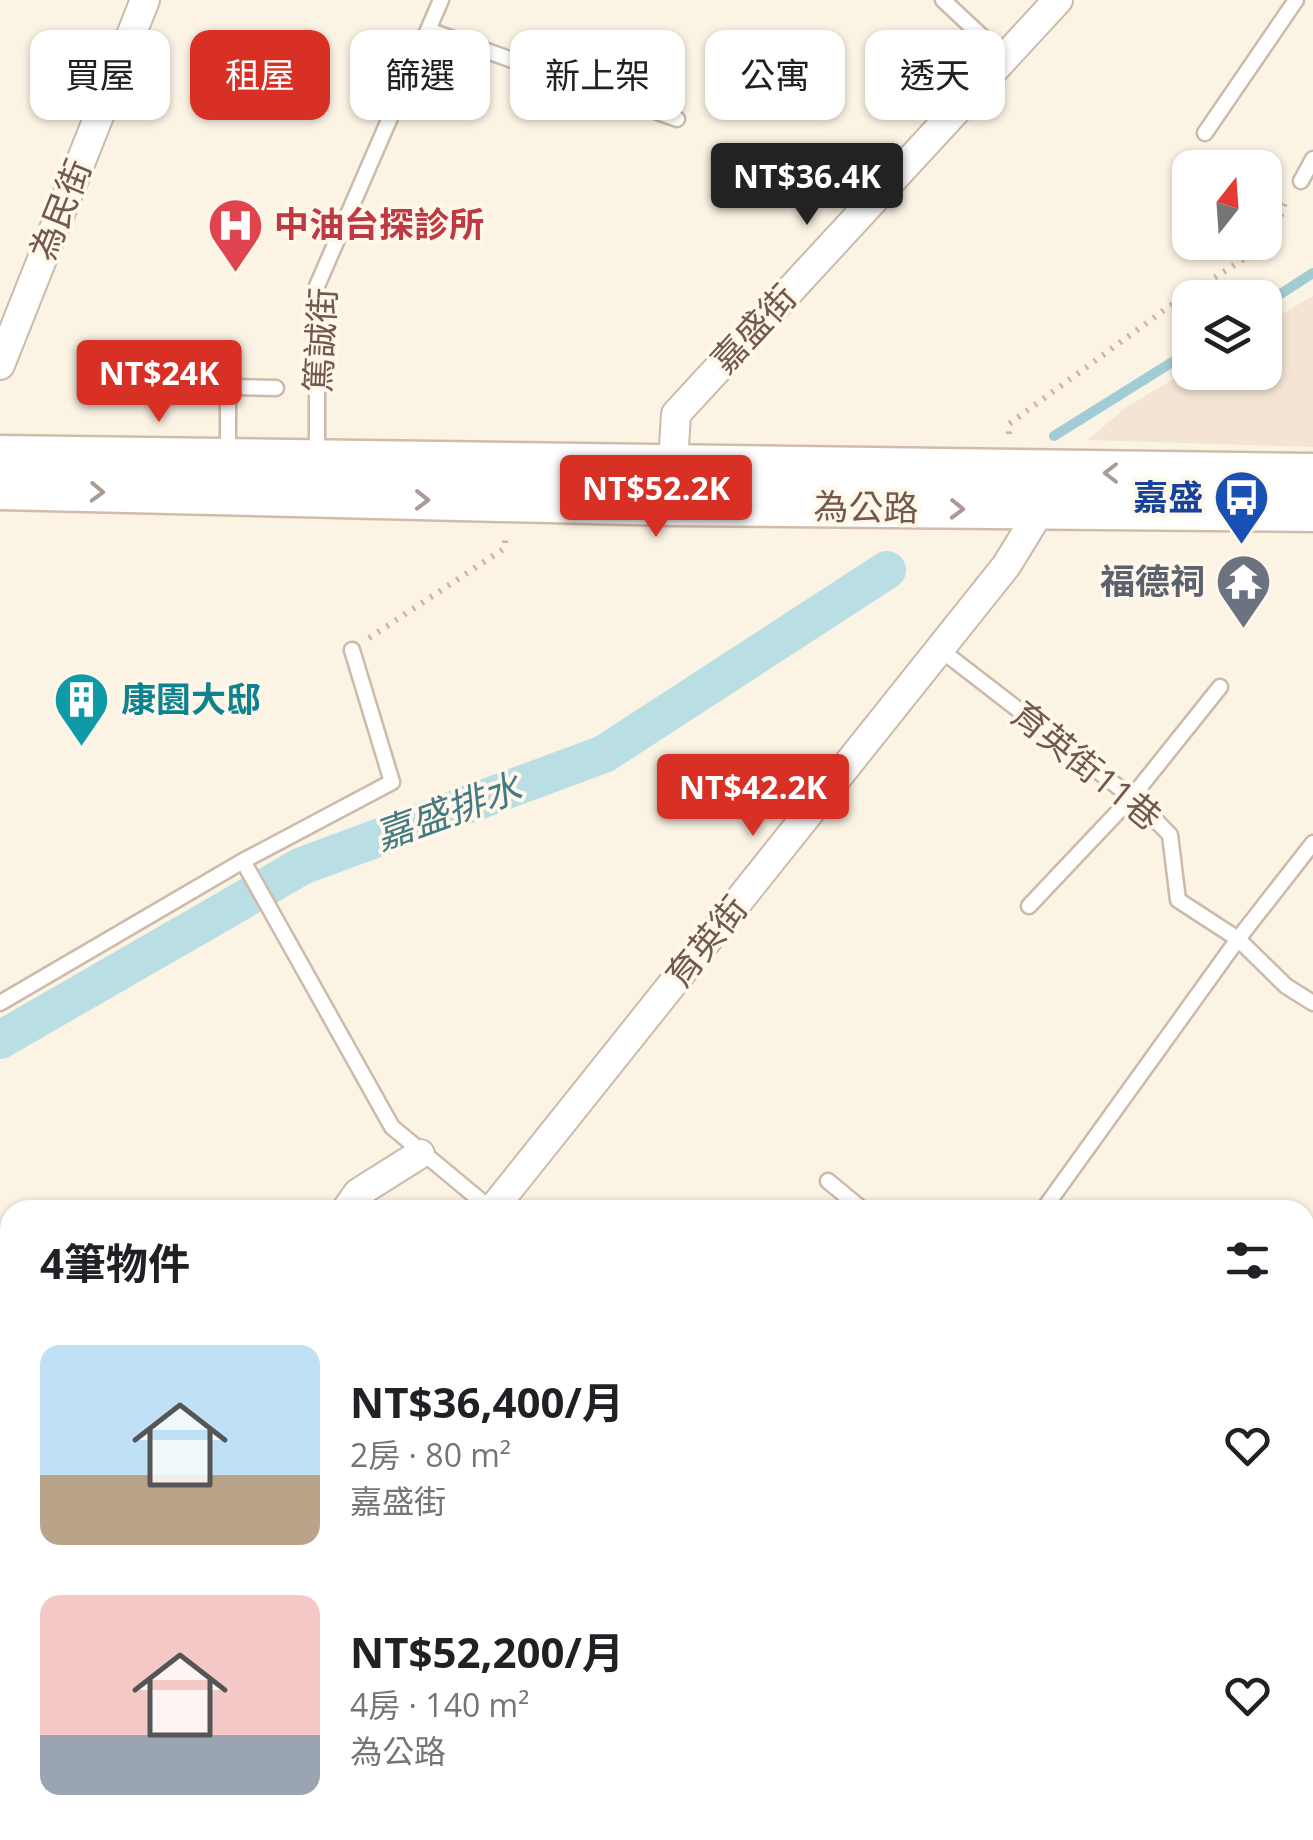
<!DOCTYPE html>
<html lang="zh-TW">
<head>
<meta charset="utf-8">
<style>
	:root { --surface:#fff; --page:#f6f6f6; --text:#202124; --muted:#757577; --accent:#d93025 }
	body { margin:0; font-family:"Open Sans","Noto Sans TC",sans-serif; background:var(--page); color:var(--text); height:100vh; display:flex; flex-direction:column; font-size:38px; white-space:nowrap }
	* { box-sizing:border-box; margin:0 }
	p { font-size:32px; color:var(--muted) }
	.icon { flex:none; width:55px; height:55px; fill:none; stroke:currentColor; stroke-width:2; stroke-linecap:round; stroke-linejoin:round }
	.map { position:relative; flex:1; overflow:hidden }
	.sheet { position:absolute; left:0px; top:1200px; width:1315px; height:640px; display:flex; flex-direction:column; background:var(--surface); border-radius:30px 30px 0 0; box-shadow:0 2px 8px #0004 }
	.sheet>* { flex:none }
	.hud { position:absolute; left:30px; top:30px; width:1255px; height:90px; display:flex; gap:20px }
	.needle { width:65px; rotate:17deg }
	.tools { position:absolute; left:1172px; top:150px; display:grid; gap:20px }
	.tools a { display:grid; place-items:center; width:110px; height:110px; border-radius:20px; background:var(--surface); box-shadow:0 2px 8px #0004; font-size:50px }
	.price { position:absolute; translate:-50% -85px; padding:0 22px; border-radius:10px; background:var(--accent); color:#fff; font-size:32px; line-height:65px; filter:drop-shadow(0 2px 5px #0008) }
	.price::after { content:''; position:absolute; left:50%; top:60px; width:30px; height:22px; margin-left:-15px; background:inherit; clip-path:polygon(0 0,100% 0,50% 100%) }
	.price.on { background:#222; color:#fff }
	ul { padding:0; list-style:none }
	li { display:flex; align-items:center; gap:30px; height:250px; padding:0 40px }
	li span { display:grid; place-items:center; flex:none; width:280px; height:200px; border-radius:20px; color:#555 }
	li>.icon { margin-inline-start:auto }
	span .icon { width:120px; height:120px; fill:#fffc; stroke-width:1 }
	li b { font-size:42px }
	h2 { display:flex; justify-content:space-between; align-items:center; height:120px; padding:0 40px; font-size:42px }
	.tag { padding:0 35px; border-radius:20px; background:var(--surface); box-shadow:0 2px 8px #0004; font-size:35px; line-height:90px }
	.tag.on { background:var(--accent); color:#fff }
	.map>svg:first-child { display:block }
	.residential { fill:#f3e4d3 }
	.education { fill:#f0e1f8 }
	.green { fill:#d2e8c3 }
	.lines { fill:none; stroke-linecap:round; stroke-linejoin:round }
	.stream { stroke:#a0cdd5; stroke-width:10 }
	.canal { stroke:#b9dee4; stroke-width:38 }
	.lane-casing { stroke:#ccbaab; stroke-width:19 }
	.street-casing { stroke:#ccbaab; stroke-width:32 }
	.secondary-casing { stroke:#d1bcab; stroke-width:45 }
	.path { stroke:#d4b5a0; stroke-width:6; stroke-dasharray:2.5 8; stroke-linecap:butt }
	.lane { stroke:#fff; stroke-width:14 }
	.street { stroke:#fff; stroke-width:28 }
	.secondary { stroke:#fff; stroke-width:40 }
	.oneway { stroke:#ab9b93 }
	.labels { text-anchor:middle; stroke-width:8; stroke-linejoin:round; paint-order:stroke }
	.street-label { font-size:35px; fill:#73594b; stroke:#fef7ea }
	.health-label { font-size:35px; font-weight:bold; fill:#be3a42; stroke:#fef7ea; text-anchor:start }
	.transit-label { font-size:35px; font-weight:bold; fill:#164399; stroke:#fef7ea; text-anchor:end }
	.worship-label { font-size:35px; font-weight:bold; fill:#5b616d; stroke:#fef7ea; text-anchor:end }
	.culture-label { font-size:35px; font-weight:bold; fill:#0d838f; stroke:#fef7ea; text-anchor:start }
	.water-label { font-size:38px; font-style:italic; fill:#457a85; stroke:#fef7ea }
</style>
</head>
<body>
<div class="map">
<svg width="1313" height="1840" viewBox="0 0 1313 1840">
	<rect width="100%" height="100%" fill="#fbf3e4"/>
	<!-- residential -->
	<path class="residential" d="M1313,296V447L1088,440L1125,408L1190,369L1265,372V324Z"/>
	<!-- education -->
	<path class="education" d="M10,1493V1830H490L503,1840H0V1495Z"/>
	<!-- green -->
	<path class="green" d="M0,1625L10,1633V1687L0,1679Z
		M186,1830H261L274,1840H199Z"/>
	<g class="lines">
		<!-- stream -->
		<path class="stream" d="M1265,304L1313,273
			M1054,436L1190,351"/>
		<!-- canal -->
		<path class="canal" d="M0,1040L302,866L604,754L887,570"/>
		<defs>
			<path id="lane" d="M943,0L1004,57
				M431,31L677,119
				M1205,133L1296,0
				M1301,181L1313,159
				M166,385L228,387V456
				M228,387L276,388
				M317,458V286L441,0
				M941,650L1139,803L1170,835L1178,900L1238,939L1286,986L1313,1003
				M243,861L392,1127L492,1210
				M1029,906L1132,797L1220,687
				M0,1003L243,861L392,782L352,650
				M828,1181L863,1210
				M1043,1210L1238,939L1313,843
				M1305,1240L1313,1230
				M1305,1472L1313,1462
				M1305,1829L1313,1835
				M573,1830L588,1840
				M834,1840L842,1830
				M1075,1840L1083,1830"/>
			<path id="street" d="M0,365L145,0
				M672,479L676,414L1058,0
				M346,1210L358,1193L420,1154
				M492,1210L1006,566L1040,511L1039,494"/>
			<path id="secondary" d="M0,456L1313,474
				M0,489L671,505L1313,511"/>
		</defs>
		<!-- lane casing -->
		<use href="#lane" class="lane-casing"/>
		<!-- street casing -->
		<use href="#street" class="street-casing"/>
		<!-- secondary casing -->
		<use href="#secondary" class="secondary-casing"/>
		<!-- path -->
		<path class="path" d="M1009,434V424L1167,308L1272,241L1287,197
			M369,638L505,548V534"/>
		<!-- lane -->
		<use href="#lane" class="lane"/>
		<!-- street -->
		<use href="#street" class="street"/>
		<!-- secondary -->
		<use href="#secondary" class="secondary"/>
	</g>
	<!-- one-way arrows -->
	<defs><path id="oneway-chevron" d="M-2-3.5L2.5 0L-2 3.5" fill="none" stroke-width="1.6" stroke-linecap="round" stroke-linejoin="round" transform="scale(2.5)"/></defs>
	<g class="oneway">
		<use href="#oneway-chevron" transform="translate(1111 473) rotate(-180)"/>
		<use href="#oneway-chevron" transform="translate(97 492) rotate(2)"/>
		<use href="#oneway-chevron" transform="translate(422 500) rotate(1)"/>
		<use href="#oneway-chevron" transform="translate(957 509) rotate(1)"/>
	</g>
	<!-- icons -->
	<defs>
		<symbol id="hospital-pin" viewBox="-11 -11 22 30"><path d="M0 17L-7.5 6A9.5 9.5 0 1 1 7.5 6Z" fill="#e0444e" stroke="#fef7ea"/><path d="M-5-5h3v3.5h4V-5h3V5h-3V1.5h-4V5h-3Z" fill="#fff"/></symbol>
		<symbol id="bus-pin" viewBox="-11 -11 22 30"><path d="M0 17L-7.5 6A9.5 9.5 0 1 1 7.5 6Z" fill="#1a4fb4" stroke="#fef7ea"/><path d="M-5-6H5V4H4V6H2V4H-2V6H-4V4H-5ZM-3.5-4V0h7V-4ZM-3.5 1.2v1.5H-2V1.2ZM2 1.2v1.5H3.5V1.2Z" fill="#fff"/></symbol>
		<symbol id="temple-pin" viewBox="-11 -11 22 30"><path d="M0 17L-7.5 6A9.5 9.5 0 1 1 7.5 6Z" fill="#6b7280" stroke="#fef7ea"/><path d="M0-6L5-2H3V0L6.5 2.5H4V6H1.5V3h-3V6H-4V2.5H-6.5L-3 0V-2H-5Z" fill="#fff"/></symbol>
		<symbol id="building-pin" viewBox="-11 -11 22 30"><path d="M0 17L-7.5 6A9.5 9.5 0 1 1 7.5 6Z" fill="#0f9aa8" stroke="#fef7ea"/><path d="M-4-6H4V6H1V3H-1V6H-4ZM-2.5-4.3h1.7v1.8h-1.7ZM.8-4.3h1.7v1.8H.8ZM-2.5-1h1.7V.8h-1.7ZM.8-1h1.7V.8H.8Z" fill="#fff"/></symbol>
	</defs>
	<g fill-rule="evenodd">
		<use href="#hospital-pin" x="204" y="194" width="63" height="86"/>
		<use href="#bus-pin" x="1210" y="466" width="63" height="86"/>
		<use href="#temple-pin" x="1212" y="550" width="63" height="86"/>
		<use href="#building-pin" x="50" y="668" width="63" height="86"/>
	</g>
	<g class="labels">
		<!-- street labels -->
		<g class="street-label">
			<text transform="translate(61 210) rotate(-68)" y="12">為民街</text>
			<text transform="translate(754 329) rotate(-47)" y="12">嘉盛街</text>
			<text transform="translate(321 340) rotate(-87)" y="12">篤誠街</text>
			<text transform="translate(866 508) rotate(1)" y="12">為公路</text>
			<text transform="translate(1086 766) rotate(39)" y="12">育英街11巷</text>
			<text transform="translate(707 942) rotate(-51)" y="12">育英街</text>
		</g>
		<!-- health labels -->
		<g class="health-label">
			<text x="274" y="237">中油台探診所</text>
		</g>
		<!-- transit labels -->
		<g class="transit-label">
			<text x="1203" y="510">嘉盛</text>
		</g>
		<!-- worship labels -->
		<g class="worship-label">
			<text x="1205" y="594">福德祠</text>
		</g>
		<!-- culture labels -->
		<g class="culture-label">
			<text x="121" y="712">康園大邸</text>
		</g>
		<!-- water labels -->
		<g class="water-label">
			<text transform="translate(448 812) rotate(-20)" y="13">嘉盛排水</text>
		</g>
	</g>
</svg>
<div class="tools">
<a><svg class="needle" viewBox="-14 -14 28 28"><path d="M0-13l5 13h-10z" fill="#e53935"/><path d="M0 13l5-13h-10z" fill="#757577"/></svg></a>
<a><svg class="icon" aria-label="layers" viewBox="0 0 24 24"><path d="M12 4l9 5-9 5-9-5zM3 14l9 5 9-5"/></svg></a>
</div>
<b class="price on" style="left:807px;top:228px">NT$36.4K</b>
<b class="price" style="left:159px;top:425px">NT$24K</b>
<b class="price" style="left:656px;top:540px">NT$52.2K</b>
<b class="price" style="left:753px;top:839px">NT$42.2K</b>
<div class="hud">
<a class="tag">買屋</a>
<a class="tag on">租屋</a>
<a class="tag">篩選</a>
<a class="tag">新上架</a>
<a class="tag">公寓</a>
<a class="tag">透天</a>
</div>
<section class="sheet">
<h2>4筆物件<svg class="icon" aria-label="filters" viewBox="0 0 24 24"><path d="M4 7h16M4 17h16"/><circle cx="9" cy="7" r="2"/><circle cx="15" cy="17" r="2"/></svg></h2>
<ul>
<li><span style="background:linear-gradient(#bfe0f5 65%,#b9a48a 0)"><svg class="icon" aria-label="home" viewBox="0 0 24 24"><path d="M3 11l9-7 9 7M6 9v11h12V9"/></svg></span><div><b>NT$36,400/月</b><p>2房 · 80 m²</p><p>嘉盛街</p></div><svg class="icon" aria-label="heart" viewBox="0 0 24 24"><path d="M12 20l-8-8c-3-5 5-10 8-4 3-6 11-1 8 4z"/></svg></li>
<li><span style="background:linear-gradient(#f6c9c9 70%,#9aa5b1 0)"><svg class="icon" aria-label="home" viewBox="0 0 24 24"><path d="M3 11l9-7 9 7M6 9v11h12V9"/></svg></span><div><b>NT$52,200/月</b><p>4房 · 140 m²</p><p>為公路</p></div><svg class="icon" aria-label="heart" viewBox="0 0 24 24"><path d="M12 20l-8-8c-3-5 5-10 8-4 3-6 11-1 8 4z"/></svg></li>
</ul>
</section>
</div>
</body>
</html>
